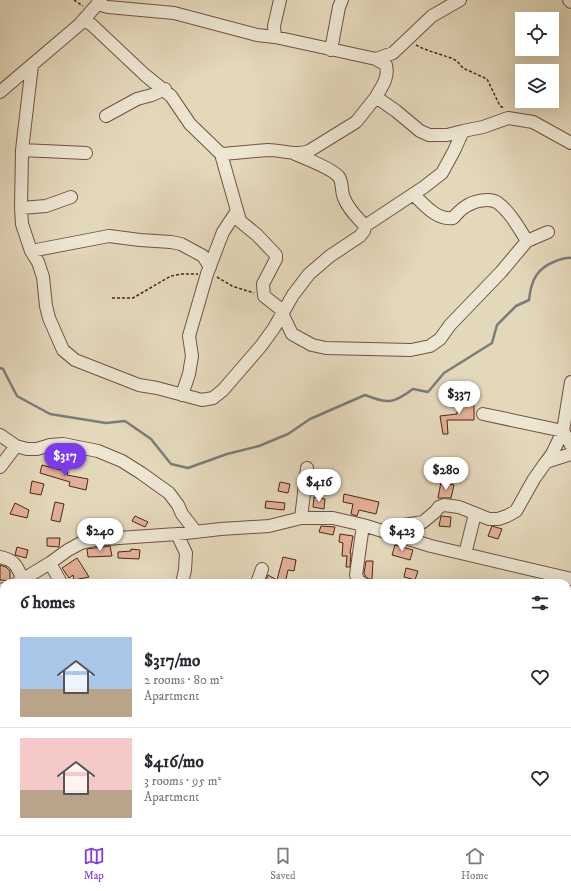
<!DOCTYPE html>
<html lang="en">
<head>
<meta charset="utf-8">
<style>
	:root { --surface:#fff; --page:#f2f2f3; --text:#2b2b33; --muted:#7c7c81; --line:#e1e1e2; --accent:#7c3aed }
	body { margin:0; font-family:"IM FELL DW Pica",serif; background:var(--page); color:var(--text); height:100vh; display:flex; flex-direction:column; font-size:15px; white-space:nowrap }
	* { box-sizing:border-box; margin:0 }
	p { font-size:13px; color:var(--muted) }
	.icon { flex:none; width:22px; height:22px; fill:none; stroke:currentColor; stroke-width:2; stroke-linecap:round; stroke-linejoin:round }
	.map { position:relative; flex:1; overflow:hidden }
	.side { position:absolute; left:0px; top:579px; width:571px; height:256px; display:flex; flex-direction:column; background:var(--surface); border-radius:12px 12px 0 0; box-shadow:0 4px 16px #0002 }
	.side>* { flex:none }
	.tools { position:absolute; left:515px; top:12px; display:grid; gap:8px }
	.tools a { display:grid; place-items:center; width:44px; height:44px; border-radius:0px; background:var(--surface); box-shadow:0 4px 16px #0002; font-size:20px }
	.price { position:absolute; translate:-50% -34px; padding:0 9px; border-radius:14px; background:#fff; color:#222; font-size:13px; line-height:26px; filter:drop-shadow(0 1px 2px #0008) }
	.price::after { content:''; position:absolute; left:50%; top:24px; width:12px; height:9px; margin-left:-6px; background:inherit; clip-path:polygon(0 0,100% 0,50% 100%) }
	.price.selected { background:var(--accent); color:#fff }
	ul { padding:0; list-style:none }
	li { display:flex; align-items:center; gap:12px; height:100px; padding:0 20px }
	li+li { border-top:1px solid var(--line) }
	li span { display:grid; place-items:center; flex:none; width:112px; height:80px; border-radius:0px; color:#555 }
	li>.icon { margin-inline-start:auto }
	span .icon { width:48px; height:48px; fill:#fffc; stroke-width:1 }
	li b { font-size:17px }
	h2 { display:flex; justify-content:space-between; align-items:center; height:48px; padding:0 20px; font-size:17px }
	.tab-bar { display:flex; justify-content:space-around; align-items:center; height:56px; border-top:1px solid var(--line); background:var(--surface); font-size:11px; color:var(--muted) }
	.tab-bar a { display:grid; justify-items:center; gap:2px }
	.tab-bar .selected { color:var(--accent) }
	.map>svg:first-child { display:block }
	.lines { fill:none; stroke-linecap:round; stroke-linejoin:round }
	.stream { stroke:#7a7d7a; stroke-width:2.5 }
	.building { fill:#e4b097; stroke:#4a2719 }
	.minor-casing { stroke:#705342; stroke-width:14 }
	.path { stroke:#4a2719; stroke-width:1.5; stroke-dasharray:3 2; stroke-linecap:butt }
	.minor { stroke:#ede6d3; stroke-width:12 }
</style>
</head>
<body>
<div class="map">
<svg width="571" height="835" viewBox="0 0 571 835">
	<rect width="100%" height="100%" fill="#e4d8bb"/>
	<filter id="stains"><feTurbulence type="fractalNoise" baseFrequency=".005" numOctaves="4"/><feColorMatrix values="0 0 0 0 .2 0 0 0 0 .09 0 0 0 0 .02 0 0 0 .5 -.17"/></filter>
	<radialGradient id="worn" r=".72"><stop offset=".6" stop-color="#630" stop-opacity="0"/><stop offset="1" stop-color="#630" stop-opacity=".3"/></radialGradient>
	<g class="lines">
		<!-- stream -->
		<path class="stream" d="M0,368L3,369L17,396L50,414L106,423L125,421L151,439L171,464L188,468L227,454L259,446L288,434L310,419L365,395C388,404 393,404 413,389L428,392L444,373L492,343L497,325L516,306L529,300C531,280 537,268 556,261C561,259 565,257 571,258"/>
	</g>
	<!-- building -->
	<path class="building" d="M458,403H474V420H447L448,434H443L440,416L457,414Z
		M42,465L68,472L67,475L88,479L86,490L69,486L70,482L40,473Z
		M32,481L44,484L41,495L30,493Z
		M280,482L290,484L288,493L278,491Z
		M441,482L454,485L451,498H438Z
		M344,494L379,502L376,514L359,510L357,516L351,514L353,504L343,502Z
		M314,497L325,499L324,509L313,507Z
		M266,501L285,503L284,510L265,508Z
		M55,502L64,504L60,522L51,520Z
		M15,503L29,510L27,518L10,514Z
		M135,516L148,522L145,527L132,521Z
		M441,516L451,517L450,527L439,526Z
		M321,526L335,527L333,535L319,532Z
		M492,526L502,529L498,539L488,536Z
		M340,534L353,536L350,553H351L350,567H346L347,556H342L343,543L339,542Z
		M47,538H60L59,547L47,546Z
		M395,545L413,550L410,560L392,555Z
		M110,546L112,556L88,557L87,549Z
		M17,547L28,550L26,558L15,555Z
		M131,549L140,550L139,559L118,558V552L131,551Z
		M283,557L296,560L294,571L288,570L285,583H265L268,575L277,580Z
		M77,558L86,572L89,577L74,580L73,575L69,578L62,568Z
		M366,561H373L372,579H368L364,574Z
		M0,565L6,567L10,571V581L0,580Z
		M406,568L418,571L415,580L404,577Z"/>
	<g class="lines">
		<defs>
			<path id="minor" d="M569,0L571,2
				M97,4L108,7L174,13L257,35L275,37L376,59L386,65C389,78 382,86 376,97L396,111L420,131L429,135H447L463,131L483,127L508,118L533,122L571,143
				M84,19L93,26L145,75L171,96L190,124L221,154L240,221L257,235L276,255V259L263,284L264,296L283,311
				M275,37L274,26L280,0
				M331,50L339,7L342,0
				M376,59L393,53L432,16L460,0
				M32,65L22,150L21,208L22,224L31,251L38,262L43,277L46,306L49,318L63,350L75,360L139,385L157,388L202,400L213,398L223,390L261,346L274,328L293,295L309,274L330,256L360,236L364,231L365,226L424,187L442,173L454,151L463,131
				M0,92L80,24L101,0
				M106,116L137,99L152,95L165,89
				M22,150L86,153
				M221,154C237,153 252,151 268,150C283,150 295,156 309,151L356,122L376,97
				M295,154C305,158 333,169 339,177C343,183 341,192 344,198C348,209 357,217 365,226
				M413,194C425,205 436,220 453,218C457,214 461,209 465,207C473,201 490,197 498,203C510,212 519,228 527,241
				M21,208L46,206L71,197
				M31,251L109,236L140,240L171,242L181,244L203,256L210,267
				M282,313L292,334L312,345L326,348L411,350L430,346L440,339L450,325L501,272L527,241L548,232
				M182,395L189,374L192,356L189,336L207,274L223,232L237,211
				M483,414L563,431L571,445
				M0,435L16,446L27,449H37L50,445L63,444L98,451L122,461L141,473L169,493L178,505L182,514L196,532
				M546,462L552,454L563,431L571,382
				M0,467L16,446
				M301,518L307,468
				M385,531L398,526L423,522L435,512L439,507L444,505L459,507L489,519H498L507,516L516,511L534,479L546,462L571,454
				M177,534L186,553L185,570L182,583
				M465,554L475,514
				M0,557C15,560 17,566 23,580
				M50,563L61,583
				M17,583L50,563L68,550L81,543L95,540L119,538L177,534L221,529L269,526L301,518H333L363,525L431,546L571,579
				M257,583L262,569
				M362,583L358,580L356,575L363,525
				M0,590L4,589
				M567,637L571,612
				M0,672H4
				M567,718L571,717
				M0,721L4,725
				M0,741L4,733
				M265,831L275,835
				M533,831L538,835
				M97,835L104,831
				M177,835L179,831
				M208,835L209,831
				M323,835L324,831"/>
		</defs>
		<!-- minor casing -->
		<use href="#minor" class="minor-casing"/>
		<!-- path -->
		<path class="path" d="M74,0L83,6
			M416,45L424,49L451,58L457,61L463,68L487,79L500,106L504,108
			M217,277L232,286L254,293
			M112,298H133L171,276L181,274H198
			M567,812H571"/>
		<!-- minor -->
		<use href="#minor" class="minor"/>
	</g>
	<rect width="100%" height="100%" filter="url(#stains)"/>
	<rect width="100%" height="100%" fill="url(#worn)"/>
</svg>
<div class="tools">
<a><svg class="icon" aria-label="locate" viewBox="0 0 24 24"><circle cx="12" cy="12" r="6"/><path d="M12 2v4M12 18v4M2 12h4M18 12h4"/></svg></a>
<a><svg class="icon" aria-label="layers" viewBox="0 0 24 24"><path d="M12 4l9 5-9 5-9-5zM3 14l9 5 9-5"/></svg></a>
</div>
<b class="price" style="left:459px;top:415px">$337</b>
<b class="price selected" style="left:65px;top:477px">$317</b>
<b class="price" style="left:446px;top:491px">$280</b>
<b class="price" style="left:319px;top:503px">$416</b>
<b class="price" style="left:100px;top:552px">$240</b>
<b class="price" style="left:402px;top:552px">$423</b>
<section class="side">
<h2>6 homes<svg class="icon" aria-label="filters" viewBox="0 0 24 24"><path d="M4 7h16M4 17h16"/><circle cx="9" cy="7" r="2"/><circle cx="15" cy="17" r="2"/></svg></h2>
<ul>
<li><span style="background:linear-gradient(#a9c7e8 65%,#b9a48a 0)"><svg class="icon" aria-label="home" viewBox="0 0 24 24"><path d="M3 11l9-7 9 7M6 9v11h12V9"/></svg></span><div><b>$317/mo</b><p>2 rooms · 80 m²</p><p>Apartment</p></div><svg class="icon" aria-label="heart" viewBox="0 0 24 24"><path d="M12 20l-8-8c-3-5 5-10 8-4 3-6 11-1 8 4z"/></svg></li>
<li><span style="background:linear-gradient(#f6c9c9 65%,#b9a48a 0)"><svg class="icon" aria-label="home" viewBox="0 0 24 24"><path d="M3 11l9-7 9 7M6 9v11h12V9"/></svg></span><div><b>$416/mo</b><p>3 rooms · 95 m²</p><p>Apartment</p></div><svg class="icon" aria-label="heart" viewBox="0 0 24 24"><path d="M12 20l-8-8c-3-5 5-10 8-4 3-6 11-1 8 4z"/></svg></li>
</ul>
</section>
</div>
<nav class="tab-bar">
<a class="selected"><svg class="icon" aria-label="map" viewBox="0 0 24 24"><path d="M3 6l6-2 6 2 6-2v14l-6 2-6-2-6 2zM9 4v14M15 6v14"/></svg>Map</a>
<a><svg class="icon" aria-label="saved" viewBox="0 0 24 24"><path d="M7 4h10v16l-5-4-5 4z"/></svg>Saved</a>
<a><svg class="icon" aria-label="home" viewBox="0 0 24 24"><path d="M3 11l9-7 9 7M6 9v11h12V9"/></svg>Home</a>
</nav>
</body>
</html>
